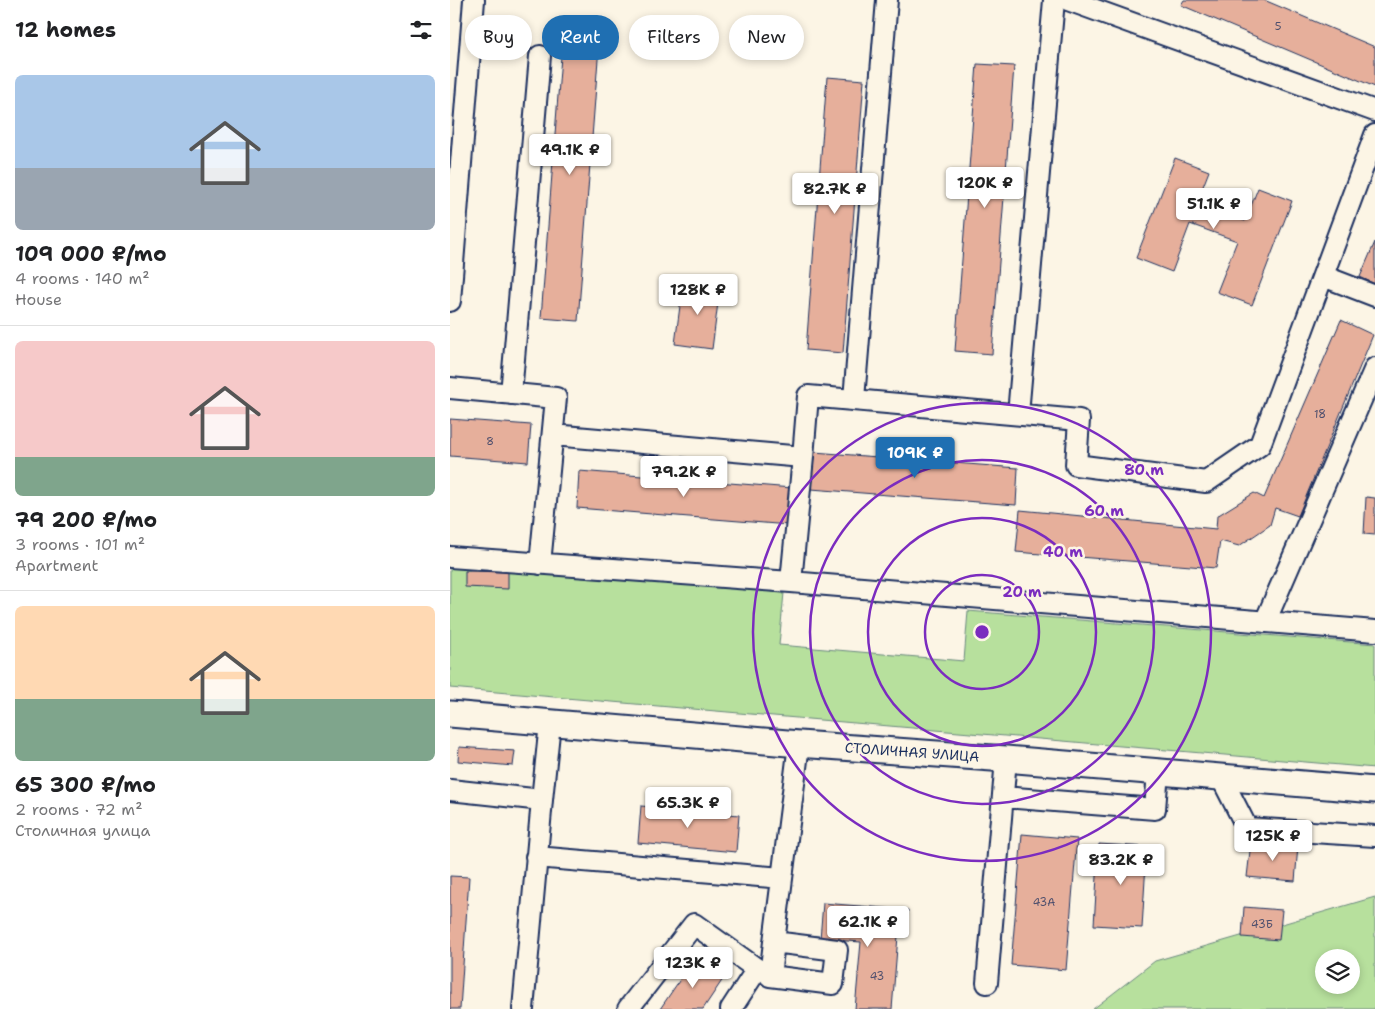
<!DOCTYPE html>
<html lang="en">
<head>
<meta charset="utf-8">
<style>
	:root { --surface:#fff; --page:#f2f2f2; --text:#202124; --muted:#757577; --line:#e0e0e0; --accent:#1f6fb2 }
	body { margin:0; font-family:"Shantell Sans",sans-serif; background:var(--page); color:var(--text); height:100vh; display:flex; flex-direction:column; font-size:19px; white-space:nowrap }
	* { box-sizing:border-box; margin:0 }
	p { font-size:16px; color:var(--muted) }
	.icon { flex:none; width:28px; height:28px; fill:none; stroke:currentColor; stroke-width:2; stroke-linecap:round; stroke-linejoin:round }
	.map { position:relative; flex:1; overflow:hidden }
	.drawer { display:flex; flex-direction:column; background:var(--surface); width:450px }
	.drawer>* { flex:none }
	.hud { position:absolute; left:15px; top:15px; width:475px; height:45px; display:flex; gap:10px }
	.tools { position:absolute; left:865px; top:949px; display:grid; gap:10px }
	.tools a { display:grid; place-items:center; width:45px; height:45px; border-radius:50%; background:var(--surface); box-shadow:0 2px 8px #0003; font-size:25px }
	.price { position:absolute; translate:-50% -42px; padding:0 11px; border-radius:5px; background:#fff; color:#222; font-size:16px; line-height:32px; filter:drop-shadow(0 1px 2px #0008) }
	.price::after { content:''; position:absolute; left:50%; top:30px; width:15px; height:11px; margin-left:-8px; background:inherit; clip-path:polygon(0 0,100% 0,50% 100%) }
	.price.on { background:var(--accent); color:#fff }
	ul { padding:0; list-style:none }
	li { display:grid; align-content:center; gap:10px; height:265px; padding:0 15px }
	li+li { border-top:1px solid var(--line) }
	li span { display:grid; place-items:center; height:155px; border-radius:8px; color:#555 }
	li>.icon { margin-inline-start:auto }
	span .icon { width:90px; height:90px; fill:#fffc; stroke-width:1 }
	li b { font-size:21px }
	h2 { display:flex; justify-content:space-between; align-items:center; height:60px; padding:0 15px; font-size:21px }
	.tag { padding:0 18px; border-radius:22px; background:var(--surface); box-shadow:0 2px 8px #0003; font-size:18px; line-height:45px }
	.tag.on { background:var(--accent); color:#fff }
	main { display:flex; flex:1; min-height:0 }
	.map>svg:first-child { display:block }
	.green { fill:#b7e09d; stroke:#69887e; fill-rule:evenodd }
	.building { fill:#e6af9b; stroke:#1b2f5e }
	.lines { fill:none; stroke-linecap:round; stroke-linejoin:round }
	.minor-casing { stroke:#1b2f5e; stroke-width:24 }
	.major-casing { stroke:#1b2f5e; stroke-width:29 }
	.minor { stroke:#fcf5e5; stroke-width:20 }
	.major { stroke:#fcf5e5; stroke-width:25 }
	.ring { fill:none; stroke:#7b2cbf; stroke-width:2.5 }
	.labels { text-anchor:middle; stroke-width:5; stroke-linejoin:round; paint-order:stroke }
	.number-label { font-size:11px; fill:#4e4f6d }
	.street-label { font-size:14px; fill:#1b2f5e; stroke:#fcf5e5 }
	.centre { fill:#7b2cbf; stroke:#fcf5e5; stroke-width:2.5 }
	.ring-label { font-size:15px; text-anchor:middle; font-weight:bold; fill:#7b2cbf; stroke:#fcf5e5; stroke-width:5; stroke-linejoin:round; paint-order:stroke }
</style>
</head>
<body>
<main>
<section class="drawer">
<h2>12 homes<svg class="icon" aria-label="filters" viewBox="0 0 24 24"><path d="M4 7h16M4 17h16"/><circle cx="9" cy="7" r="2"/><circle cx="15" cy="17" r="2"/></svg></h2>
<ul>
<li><span style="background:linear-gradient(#a9c7e8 60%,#9aa5b1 0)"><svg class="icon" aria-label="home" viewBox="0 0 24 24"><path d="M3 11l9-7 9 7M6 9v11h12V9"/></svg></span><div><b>109 000 ₽/mo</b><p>4 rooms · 140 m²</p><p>House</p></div></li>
<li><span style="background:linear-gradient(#f6c9c9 75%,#7fa58c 0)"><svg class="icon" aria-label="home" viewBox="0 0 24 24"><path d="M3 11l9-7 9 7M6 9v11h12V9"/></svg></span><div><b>79 200 ₽/mo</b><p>3 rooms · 101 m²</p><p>Apartment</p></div></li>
<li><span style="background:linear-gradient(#ffd9b3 60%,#7fa58c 0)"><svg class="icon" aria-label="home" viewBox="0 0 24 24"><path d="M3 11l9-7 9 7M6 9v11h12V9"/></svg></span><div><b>65 300 ₽/mo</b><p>2 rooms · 72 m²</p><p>Столичная улица</p></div></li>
</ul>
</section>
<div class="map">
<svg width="925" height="1009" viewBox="0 0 925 1009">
	<rect width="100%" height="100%" fill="#fcf5e5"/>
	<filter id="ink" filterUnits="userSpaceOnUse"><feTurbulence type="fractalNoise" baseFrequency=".02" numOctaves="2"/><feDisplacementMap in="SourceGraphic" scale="10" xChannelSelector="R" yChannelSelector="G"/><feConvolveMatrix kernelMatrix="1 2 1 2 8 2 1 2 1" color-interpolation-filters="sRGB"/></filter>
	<g filter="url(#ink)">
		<!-- green -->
		<path class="green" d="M0,562L334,593L329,645L514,661L518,611L925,644V768L0,688Z
			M925,897V1009H643L705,961ZM874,958H901V985H874Z"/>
		<!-- building -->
		<path class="building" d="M734,0H814L925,47V87L731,5Z
			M113,30L150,33L128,321L91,318Z
			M527,64L564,66L542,354L505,351Z
			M377,77L414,80L393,353L356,350Z
			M725,158L759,171L747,202L795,221L808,188L842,201L802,305L767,292L787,241L740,224L722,272L686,258Z
			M925,242V284L910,277Z
			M233,283L270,287L262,349L225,344Z
			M891,320L923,335L848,516L825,508L820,525L789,546L770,541L766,568L566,552L570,510L766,529L767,516L804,493L814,498Z
			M0,419L81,425L78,462L0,456Z
			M364,452L568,468L566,505L361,489Z
			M129,471L342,488L339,525L127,508Z
			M916,497L925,498V535L914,534Z
			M15,571L58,572V589L15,587Z
			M9,747L65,751L63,766L8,761Z
			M191,806L289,815L286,852L188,843Z
			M572,834L627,839L616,970L561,965Z
			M801,842L848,846L845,881L797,877Z
			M649,844L697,847L692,928L644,925Z
			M0,876L19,877L10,1009H0Z
			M373,903L458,910L457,924H449L442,1009H405L411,942L370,939Z
			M794,907L832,910L829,940L792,937Z
			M244,959L273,979L253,1009H210Z"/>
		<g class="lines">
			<defs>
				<path id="minor" d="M618,0L925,111
					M873,276L925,296
					M0,301L24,0
					M0,388L106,398L90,564
					M61,394L90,56
					M404,399L437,0
					M568,414L604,0
					M103,435L353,457L341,582
					M353,457L358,396L629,420L626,465L756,482L810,445L925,135
					M0,557L341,582L925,631
					M815,622L925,368
					M771,777L797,828L925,836
					M0,790L92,800L100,723
					M553,797L705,809L708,772
					M86,857L332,878
					M324,942L320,976L383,984L387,950L324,942L349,744
					M537,983L556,759
					M73,1009L92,800
					M178,1009L244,924L307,969L281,1009"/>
				<path id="major" d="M0,714L349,744L556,759L925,790"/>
			</defs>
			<!-- minor casing -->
			<use href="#minor" class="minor-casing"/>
			<!-- major casing -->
			<use href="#major" class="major-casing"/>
			<!-- minor -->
			<use href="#minor" class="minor"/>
			<!-- major -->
			<use href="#major" class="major"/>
		</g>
	</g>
	<!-- distance rings -->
	<g class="ring">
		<circle cx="532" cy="632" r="57"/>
		<circle cx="532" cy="632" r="114"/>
		<circle cx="532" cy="632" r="172"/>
		<circle cx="532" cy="632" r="229"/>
	</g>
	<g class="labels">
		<!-- number labels -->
		<g class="number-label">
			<text x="828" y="30">5</text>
			<text x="870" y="418">18</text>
			<text x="40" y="445">8</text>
			<text x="594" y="906">43А</text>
			<text x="812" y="928">43Б</text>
			<text x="427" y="980">43</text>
		</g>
		<!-- street labels -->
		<g class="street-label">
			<text transform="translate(462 752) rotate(4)" y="5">СТОЛИЧНАЯ УЛИЦА</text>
		</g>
	</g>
	<circle cx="532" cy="632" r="8" class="centre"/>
	<g class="ring-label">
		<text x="694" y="475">80 m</text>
		<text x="654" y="516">60 m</text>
		<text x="613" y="557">40 m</text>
		<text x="572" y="597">20 m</text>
	</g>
</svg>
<div class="tools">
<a><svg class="icon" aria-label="layers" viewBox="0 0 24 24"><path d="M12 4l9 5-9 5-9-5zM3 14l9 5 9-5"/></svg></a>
</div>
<b class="price" style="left:120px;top:176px">49.1K ₽</b>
<b class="price" style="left:535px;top:209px">120K ₽</b>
<b class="price" style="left:385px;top:215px">82.7K ₽</b>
<b class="price" style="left:764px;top:230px">51.1K ₽</b>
<b class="price" style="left:248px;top:316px">128K ₽</b>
<b class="price on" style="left:465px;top:479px">109K ₽</b>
<b class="price" style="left:234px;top:498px">79.2K ₽</b>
<b class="price" style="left:238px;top:829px">65.3K ₽</b>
<b class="price" style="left:823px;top:862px">125K ₽</b>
<b class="price" style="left:671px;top:886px">83.2K ₽</b>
<b class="price" style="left:418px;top:948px">62.1K ₽</b>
<b class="price" style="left:243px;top:989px">123K ₽</b>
<div class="hud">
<a class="tag">Buy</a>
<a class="tag on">Rent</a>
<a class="tag">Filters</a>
<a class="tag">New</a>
</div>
</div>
</main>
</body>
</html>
